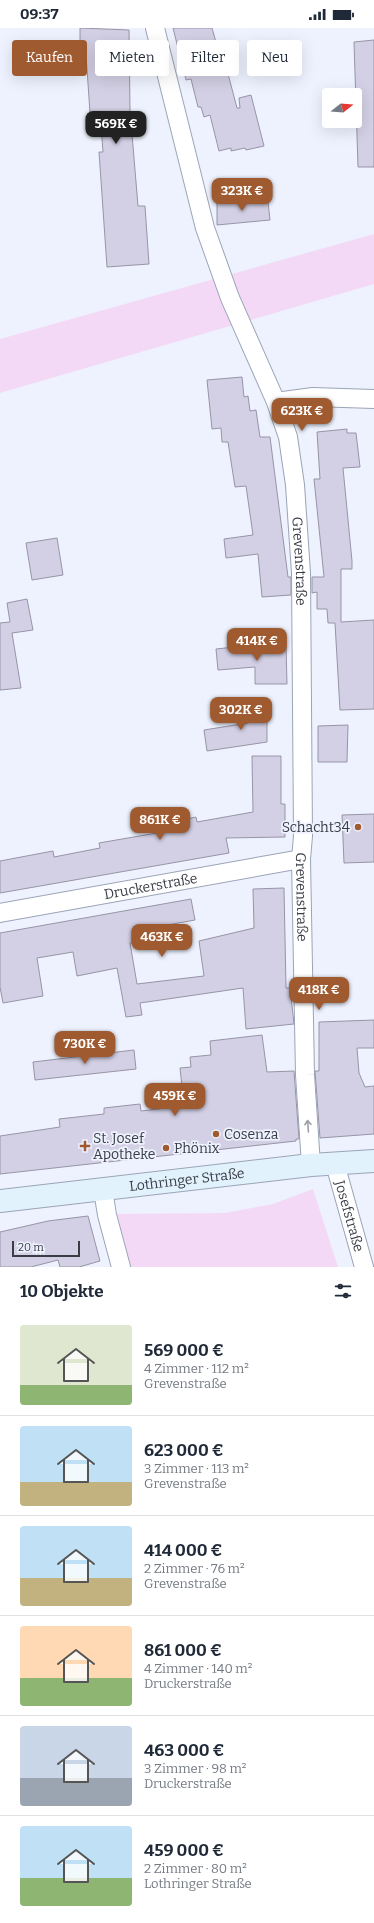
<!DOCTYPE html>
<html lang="de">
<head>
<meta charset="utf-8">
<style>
	:root { --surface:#fff; --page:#f2f2f3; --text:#1f2937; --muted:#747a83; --line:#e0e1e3; --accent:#a05a2f }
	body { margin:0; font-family:Bitter,serif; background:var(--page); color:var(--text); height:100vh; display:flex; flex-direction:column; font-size:15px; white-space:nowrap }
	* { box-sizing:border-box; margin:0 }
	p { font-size:13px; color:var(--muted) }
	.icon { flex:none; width:22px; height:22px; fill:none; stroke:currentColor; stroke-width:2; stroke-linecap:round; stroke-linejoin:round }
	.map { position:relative; height:1239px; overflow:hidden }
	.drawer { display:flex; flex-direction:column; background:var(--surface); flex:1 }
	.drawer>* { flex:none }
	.banner { position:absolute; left:12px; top:12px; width:350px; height:36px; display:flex; gap:8px }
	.needle { width:26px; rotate:73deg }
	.buttons { position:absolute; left:322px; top:60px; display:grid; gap:8px }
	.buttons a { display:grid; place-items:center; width:40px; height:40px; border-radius:4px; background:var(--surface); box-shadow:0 4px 16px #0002; font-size:20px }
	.scale { position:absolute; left:12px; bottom:10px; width:68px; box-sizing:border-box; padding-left:4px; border:2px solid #393d45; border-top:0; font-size:11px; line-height:14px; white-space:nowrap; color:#393d45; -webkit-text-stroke:3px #edf2fe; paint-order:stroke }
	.price { position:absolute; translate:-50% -34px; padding:0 9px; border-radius:8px; background:var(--accent); color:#fff; font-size:13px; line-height:26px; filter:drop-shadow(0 1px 2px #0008) }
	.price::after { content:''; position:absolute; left:50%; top:24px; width:12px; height:9px; margin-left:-6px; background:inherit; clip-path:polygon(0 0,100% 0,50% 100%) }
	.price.on { background:#222; color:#fff }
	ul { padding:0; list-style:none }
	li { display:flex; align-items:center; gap:12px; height:100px; padding:0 20px }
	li+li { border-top:1px solid var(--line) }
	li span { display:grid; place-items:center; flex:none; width:112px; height:80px; border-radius:4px; color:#555 }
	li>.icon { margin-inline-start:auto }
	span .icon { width:48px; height:48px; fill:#fffc; stroke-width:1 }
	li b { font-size:17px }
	h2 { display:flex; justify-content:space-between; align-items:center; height:48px; padding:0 20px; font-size:17px }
	.chip { padding:0 14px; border-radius:4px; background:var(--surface); box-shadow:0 4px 16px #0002; font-size:14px; line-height:36px }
	.chip.on { background:var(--accent); color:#fff }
	.status { display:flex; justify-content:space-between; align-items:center; height:28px; padding:0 20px; background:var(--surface); direction:ltr }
	.status svg { height:11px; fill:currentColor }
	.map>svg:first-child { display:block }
	.green { fill:#f4d9f6 }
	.building { fill:#d3cfe4; stroke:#9894a7 }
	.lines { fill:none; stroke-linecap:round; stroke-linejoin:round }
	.street-casing { stroke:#9ba4b6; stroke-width:20 }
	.secondary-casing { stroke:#9ba4b6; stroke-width:24 }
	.street { stroke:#fff; stroke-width:18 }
	.secondary { stroke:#e1f2fd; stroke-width:22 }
	.oneway { stroke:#9c9ea2 }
	.poi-dot { fill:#a05a2f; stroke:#edf2fe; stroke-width:1.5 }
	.labels { text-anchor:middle; stroke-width:3.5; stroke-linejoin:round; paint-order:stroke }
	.street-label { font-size:14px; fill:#393d45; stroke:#edf2fe }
	.poi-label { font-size:14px; fill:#393d45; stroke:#edf2fe; text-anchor:start }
</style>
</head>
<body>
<div class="status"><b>09:37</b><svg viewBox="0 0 49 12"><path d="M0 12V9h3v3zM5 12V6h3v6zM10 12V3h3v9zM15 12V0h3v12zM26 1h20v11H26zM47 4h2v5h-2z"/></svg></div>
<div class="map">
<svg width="374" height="1239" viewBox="0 0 374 1239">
	<rect width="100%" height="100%" fill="#edf2fe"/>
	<!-- green -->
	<path class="green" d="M374,206V256L0,365V311Z
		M313,1161L338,1239H131L117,1186L225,1185L273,1176Z"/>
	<!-- building -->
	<path class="building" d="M80,0L129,2L130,82L138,178H145L149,236L107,239L99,124H103L100,84L90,85L86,26H80Z
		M173,0H212L224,43L227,42L237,80H240L239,70L251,67L264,118L246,122L245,120L231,123V120L219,123L210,87L204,89L201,79H198L191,51L186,52Z
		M374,12V139H358L354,14Z
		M256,170V175L268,174L270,192L217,197V174Z
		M242,349L244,369L248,368L250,383L256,382L260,409H270L288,549H291V567L262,569L258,526L226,530L224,511L253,507L246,458L235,459L228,414H222L221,400L212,401L207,352Z
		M347,401V405H356L360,439L343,440L352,533V541H341V594L374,592V681L340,682L335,595H328L327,581H317V564L312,565V549H324L314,451H320L317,404Z
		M57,510L63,547L32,552L26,515Z
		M27,571L33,602L12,605L21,660L0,662V595L10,594L7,575Z
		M253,617H286L287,656H255V639L218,642L216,621Z
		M248,675H267V714L207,723L204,702L248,695Z
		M348,697L347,734H318V698Z
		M252,728H281V776H285V809L226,810L229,825L0,865V833L53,823L54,829L100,820L99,815L180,801L178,793L196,789L197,794L253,784Z
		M374,786V834L344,835L342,787Z
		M284,860L286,960H290L294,996L246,1001L243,960L140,975L142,987L126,989L117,940L77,948L73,924L37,930L43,968L3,975L0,959V905L191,871L195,892L151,900L153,911L130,915L137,956L204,948L199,913L254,900L253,861Z
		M374,992V1020H357L359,1045L365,1059L374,1058V1106L320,1110L315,1043H319V994Z
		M262,1007L267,1044L294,1043L299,1111H296V1113L0,1146V1108L60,1099L59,1091L104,1086V1080L140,1076L141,1083L184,1078L180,1040L191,1039L190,1029L211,1027L210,1013Z
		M134,1022L136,1041L35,1052L33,1034Z
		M88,1188L100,1233L79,1239H60L58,1232L31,1239H0V1204L48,1193Z"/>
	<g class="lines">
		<defs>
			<g id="street">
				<path id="s1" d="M155,0L205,200L230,270L276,374L288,409L295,457L301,545L303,808L301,831L305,1047L311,1137"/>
				<path d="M276,374L313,369L374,371"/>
				<path id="s2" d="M0,885L301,831"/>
				<path id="s3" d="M335,1136L364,1239"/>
				<path d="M103,1162L107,1187L121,1239"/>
			</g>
			<g id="secondary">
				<path id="s4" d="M0,1173L311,1137L374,1133"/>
			</g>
		</defs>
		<!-- street casing -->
		<use href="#street" class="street-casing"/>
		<!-- secondary casing -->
		<use href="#secondary" class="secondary-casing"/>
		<!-- street -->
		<use href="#street" class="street"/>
		<!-- secondary -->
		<use href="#secondary" class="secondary"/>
	</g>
	<!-- one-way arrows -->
	<defs><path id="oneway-shaft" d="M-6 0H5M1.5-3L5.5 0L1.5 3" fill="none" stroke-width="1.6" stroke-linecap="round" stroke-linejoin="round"/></defs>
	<use class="oneway" href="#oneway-shaft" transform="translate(308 1098) rotate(-94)"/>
	<!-- markers -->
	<g class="poi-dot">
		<circle cx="358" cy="799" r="4"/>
		<circle cx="216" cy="1106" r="4"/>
		<path d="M83 1112h4v4h4v4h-4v4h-4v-4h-4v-4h4z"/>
		<circle cx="166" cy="1120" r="4"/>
	</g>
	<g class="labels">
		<!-- street labels -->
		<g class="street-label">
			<text dy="5" stroke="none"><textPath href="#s1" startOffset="556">Grevenstraße</textPath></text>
			<text dy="5" stroke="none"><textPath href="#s2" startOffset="153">Druckerstraße</textPath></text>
			<text dy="5" stroke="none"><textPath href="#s1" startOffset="892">Grevenstraße</textPath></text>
			<text dy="5" stroke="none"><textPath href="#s4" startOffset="188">Lothringer Straße</textPath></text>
			<text dy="5" stroke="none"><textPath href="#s3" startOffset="54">Josefstraße</textPath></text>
		</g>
		<!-- poi labels -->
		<g class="poi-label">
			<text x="350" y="804" text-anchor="end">Schacht34</text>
			<text x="224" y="1111">Cosenza</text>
			<text x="93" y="1115">St. Josef<tspan x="93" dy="16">Apotheke</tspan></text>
			<text x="174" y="1125">Phönix</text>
		</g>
	</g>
</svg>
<div class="buttons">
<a><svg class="needle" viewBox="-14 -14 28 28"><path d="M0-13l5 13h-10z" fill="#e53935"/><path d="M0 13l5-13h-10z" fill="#747a83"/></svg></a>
</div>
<div class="scale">20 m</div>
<b class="price on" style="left:116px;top:117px">569K €</b>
<b class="price" style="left:242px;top:184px">323K €</b>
<b class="price" style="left:302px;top:404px">623K €</b>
<b class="price" style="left:257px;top:634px">414K €</b>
<b class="price" style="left:241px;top:703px">302K €</b>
<b class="price" style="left:160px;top:813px">861K €</b>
<b class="price" style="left:162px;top:930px">463K €</b>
<b class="price" style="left:319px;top:983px">418K €</b>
<b class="price" style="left:85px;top:1037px">730K €</b>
<b class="price" style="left:175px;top:1089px">459K €</b>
<div class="banner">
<a class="chip on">Kaufen</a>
<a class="chip">Mieten</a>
<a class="chip">Filter</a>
<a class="chip">Neu</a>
</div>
</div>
<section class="drawer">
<h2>10 Objekte<svg class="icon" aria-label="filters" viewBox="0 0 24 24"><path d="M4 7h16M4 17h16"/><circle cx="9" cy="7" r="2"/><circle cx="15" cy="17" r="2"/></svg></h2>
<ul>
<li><span style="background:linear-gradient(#dfe7d0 75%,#8fb573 0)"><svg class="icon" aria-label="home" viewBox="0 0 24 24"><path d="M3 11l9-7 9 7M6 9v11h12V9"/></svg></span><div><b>569 000 €</b><p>4 Zimmer · 112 m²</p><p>Grevenstraße</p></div></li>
<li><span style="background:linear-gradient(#bfe0f5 70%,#c2b280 0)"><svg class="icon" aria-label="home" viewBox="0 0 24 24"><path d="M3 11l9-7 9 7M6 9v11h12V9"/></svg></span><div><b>623 000 €</b><p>3 Zimmer · 113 m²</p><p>Grevenstraße</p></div></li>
<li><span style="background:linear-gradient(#bfe0f5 65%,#c2b280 0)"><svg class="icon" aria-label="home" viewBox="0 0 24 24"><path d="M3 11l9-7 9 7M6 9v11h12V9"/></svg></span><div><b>414 000 €</b><p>2 Zimmer · 76 m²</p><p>Grevenstraße</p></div></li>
<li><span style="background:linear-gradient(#ffd9b3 65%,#8fb573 0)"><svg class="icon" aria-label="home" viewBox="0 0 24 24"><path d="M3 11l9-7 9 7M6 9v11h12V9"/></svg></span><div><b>861 000 €</b><p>4 Zimmer · 140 m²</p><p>Druckerstraße</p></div></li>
<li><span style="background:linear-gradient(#c9d6e8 65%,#9aa5b1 0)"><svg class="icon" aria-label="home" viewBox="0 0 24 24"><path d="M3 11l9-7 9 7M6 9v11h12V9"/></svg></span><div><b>463 000 €</b><p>3 Zimmer · 98 m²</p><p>Druckerstraße</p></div></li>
<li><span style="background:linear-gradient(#bfe0f5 65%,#8fb573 0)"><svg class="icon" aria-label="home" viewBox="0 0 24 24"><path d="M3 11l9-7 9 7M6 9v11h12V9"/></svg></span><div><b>459 000 €</b><p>2 Zimmer · 80 m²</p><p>Lothringer Straße</p></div></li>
</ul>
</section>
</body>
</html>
